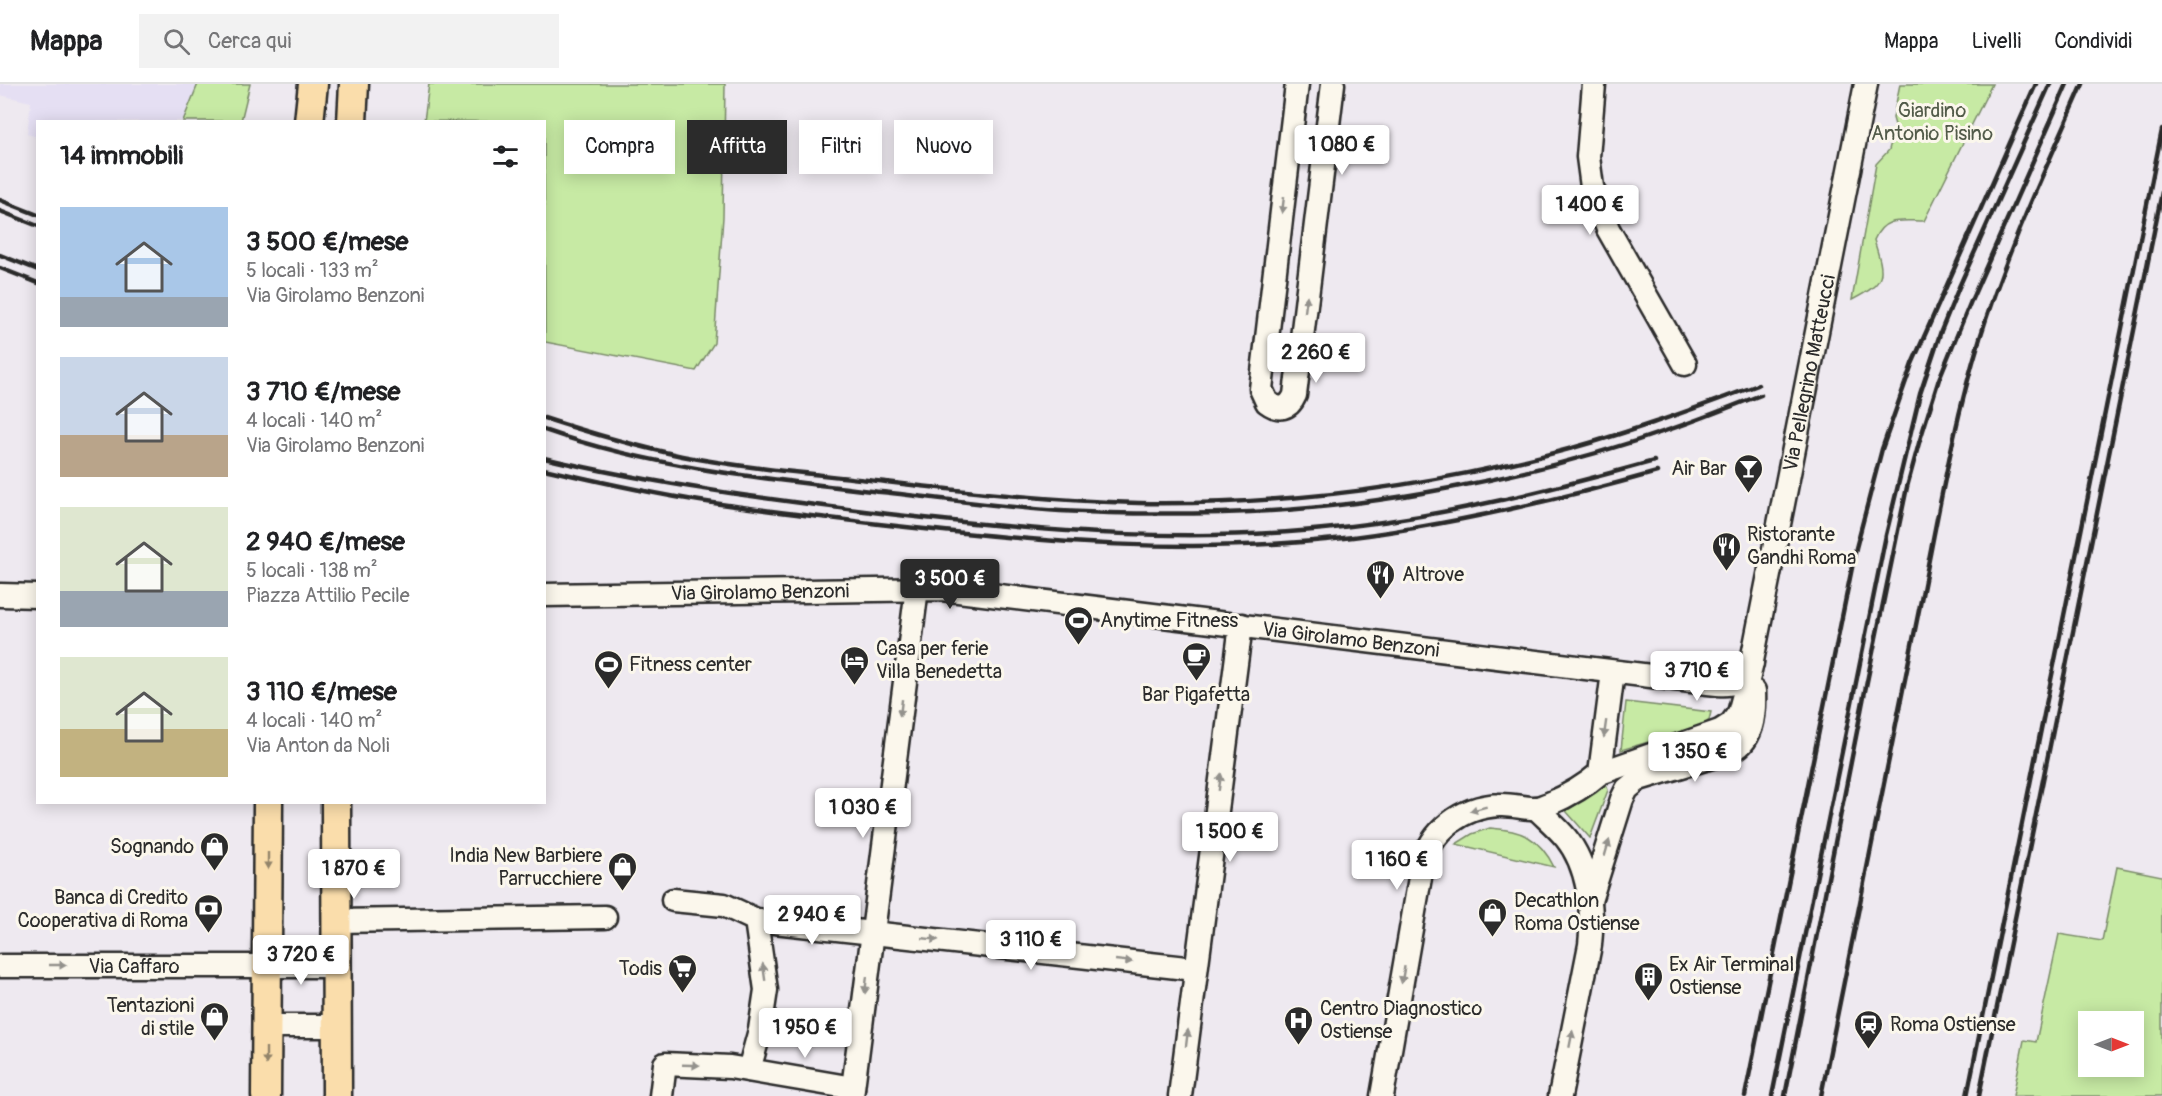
<!DOCTYPE html>
<html lang="it">
<head>
<meta charset="utf-8">
<style>
	:root { --surface:#fff; --page:#f2f2f2; --text:#202124; --muted:#757577; --line:#e0e0e0; --accent:#2b2b2b }
	body { margin:0; font-family:Pangolin,sans-serif; background:var(--page); color:var(--text); height:100vh; display:flex; flex-direction:column; font-size:22px; white-space:nowrap }
	* { box-sizing:border-box; margin:0 }
	p { font-size:20px; color:var(--muted) }
	.icon { flex:none; width:33px; height:33px; fill:none; stroke:currentColor; stroke-width:2; stroke-linecap:round; stroke-linejoin:round }
	.map { position:relative; flex:1; overflow:hidden }
	.drawer { position:absolute; left:36px; top:36px; width:510px; height:684px; display:flex; flex-direction:column; background:var(--surface); border-radius:0px; box-shadow:0 3px 15px #0003 }
	.drawer>* { flex:none }
	.guide { position:absolute; left:564px; top:36px; width:570px; height:54px; display:flex; gap:12px }
	.needle { width:39px; rotate:90deg }
	.controls { position:absolute; left:2078px; top:927px; display:grid; gap:12px }
	.controls a { display:grid; place-items:center; width:66px; height:66px; border-radius:0px; background:var(--surface); box-shadow:0 3px 15px #0003; font-size:30px }
	.price { position:absolute; translate:-50% -51px; padding:0 14px; border-radius:6px; background:#fff; color:#222; font-size:20px; line-height:39px; filter:drop-shadow(0 2px 3px #0008) }
	.price::after { content:''; position:absolute; left:50%; top:36px; width:18px; height:14px; margin-left:-9px; background:inherit; clip-path:polygon(0 0,100% 0,50% 100%) }
	.price.on { background:var(--accent); color:#fff }
	ul { padding:0; list-style:none }
	li { display:flex; align-items:center; gap:18px; height:150px; padding:0 24px }
	li span { display:grid; place-items:center; flex:none; width:168px; height:120px; border-radius:0px; color:#555 }
	li>.icon { margin-inline-start:auto }
	span .icon { width:72px; height:72px; fill:#fffc; stroke-width:1 }
	li b { font-size:26px }
	h2 { display:flex; justify-content:space-between; align-items:center; height:72px; padding:0 24px; font-size:26px }
	.pill { padding:0 21px; border-radius:0px; background:var(--surface); box-shadow:0 3px 15px #0003; font-size:21px; line-height:54px }
	.pill.on { background:var(--accent); color:#fff }
	header { display:flex; align-items:center; gap:36px; box-sizing:border-box; height:84px; padding:0 30px; background:var(--surface); border-bottom:2px solid var(--line) }
	header strong { font-size:28px }
	nav { display:flex; gap:33px; margin-inline-start:auto; font-size:21px }
	.search { width:420px; height:54px; background:var(--page); display:flex; align-items:center; gap:15px; box-sizing:border-box; padding:0 21px; border-radius:0px; color:var(--muted); font-size:22px }
	.map>svg:first-child { display:block }
	.built { fill:#e5dff3 }
	.green { fill:#c7eaa4; stroke:#798a68; stroke-width:1.5; fill-rule:evenodd }
	.lines { fill:none; stroke-linecap:round; stroke-linejoin:round }
	.minor-casing { stroke:#2b2b2b; stroke-width:27 }
	.major-casing { stroke:#2b2b2b; stroke-width:33 }
	.minor { stroke:#fbf7ec; stroke-width:22 }
	.major { stroke:#faddab; stroke-width:28 }
	.rail { stroke:#2b2b2b; stroke-width:4.5 }
	.oneway { fill:#93918c }
	.oneway2 { fill:#92846b }
	.labels { text-anchor:middle; stroke-width:6; stroke-linejoin:round; paint-order:stroke }
	.park-label { font-size:20px; fill:#525b49; stroke:#fbf7ec }
	.street-label { font-size:20px; fill:#2b2b2b; stroke:#fbf7ec }
	.poi-label { font-size:20px; fill:#2b2b2b; stroke:#fbf7ec; text-anchor:start }
</style>
</head>
<body>
<header>
<strong>Mappa</strong>
<div class="search"><svg class="icon" aria-label="search" viewBox="0 0 24 24"><circle cx="10" cy="10" r="6"/><path d="M15 15l6 6"/></svg>Cerca qui</div>
<nav><a>Mappa</a><a>Livelli</a><a>Condividi</a></nav>
</header>
<div class="map">
<svg width="2162" height="1012" viewBox="0 0 2162 1012">
	<rect width="100%" height="100%" fill="#eee9f0"/>
	<filter id="ink" filterUnits="userSpaceOnUse"><feTurbulence type="fractalNoise" baseFrequency=".0167" numOctaves="2"/><feDisplacementMap in="SourceGraphic" scale="12" xChannelSelector="R" yChannelSelector="G"/><feConvolveMatrix kernelMatrix="1 2 1 2 8 2 1 2 1" color-interpolation-filters="sRGB"/></filter>
	<g filter="url(#ink)">
		<!-- built -->
		<path class="built" d="M0,0H198L183,37L38,38L37,53L27,50L31,18L0,11Z"/>
		<!-- green -->
		<path class="green" d="M198,0H250L241,37H183Z
			M429,0H725L723,133L714,259L696,287L545,258L544,38L424,37Z
			M1900,0H1992L1924,137C1901,137 1884,132 1874,156C1885,192 1887,198 1852,216L1876,80L1889,66L1895,41L1893,34Z
			M1626,618L1711,628L1709,636L1703,642L1621,666Z
			M1605,698L1608,706L1590,754L1566,727L1586,714Z
			M1490,744C1522,746 1539,753 1554,783L1456,760L1472,750Z
			M2117,783L2162,792V1012H2013L2024,956L2036,958L2059,850L2102,857ZM2088,938H2133V982H2088Z"/>
		<g class="lines">
			<defs>
				<g id="minor">
					<path d="M1297,0L1261,305L1267,318C1279,327 1289,325 1295,311L1333,0"/>
					<path d="M1594,0L1588,73L1592,103L1608,145L1685,280"/>
					<path d="M0,511L38,512"/>
					<path id="s1" d="M544,511L942,505L1708,599C1733,602 1739,601 1752,579"/>
					<path id="s2" d="M1600,689L1720,647L1731,640L1739,629L1749,592L1866,0"/>
					<path d="M1536,724C1546,734 1557,743 1566,754C1588,781 1594,826 1590,861L1560,1012"/>
					<path d="M673,816L724,821L756,836L1195,885"/>
					<path d="M1589,820L1622,715L1627,705L1639,695L1728,668C1753,659 1755,631 1754,607"/>
					<path d="M336,837L605,833"/>
					<path id="s3" d="M0,882H336"/>
					<path d="M266,942H336"/>
					<path d="M749,986L760,946L766,906L756,836"/>
					<path d="M661,1012L665,980L730,983L853,1004"/>
					<path d="M852,1012L917,504"/>
					<path d="M1180,1012L1241,541"/>
					<path d="M1382,1012L1422,782C1431,746 1462,723 1499,721C1511,720 1526,725 1536,724C1540,724 1545,721 1549,720C1568,712 1584,703 1600,689L1613,588"/>
				</g>
				<path id="major" d="M309,38L313,0
					M352,38L354,0
					M336,718L337,1012
					M266,1012L268,718"/>
			</defs>
			<!-- minor casing -->
			<use href="#minor" class="minor-casing"/>
			<!-- major casing -->
			<use href="#major" class="major-casing"/>
			<!-- minor -->
			<use href="#minor" class="minor"/>
			<!-- major -->
			<use href="#major" class="major"/>
			<!-- rail -->
			<path class="rail" d="M0,116L38,131
				M0,127L38,142
				M0,171L38,186
				M0,184L38,199
				M544,334C590,349 635,362 682,372C749,385 818,390 886,398C970,408 1054,417 1139,419C1275,421 1414,405 1546,371C1618,353 1688,327 1758,301
				M544,346C653,384 766,395 881,408C940,414 1000,423 1060,427C1114,430 1168,430 1222,429C1370,426 1535,393 1674,344C1703,334 1732,322 1761,311
				M544,374C658,401 773,416 889,430C1043,448 1197,461 1351,442C1454,430 1554,405 1654,377
				M544,385C596,397 647,409 700,417C759,426 819,433 879,440C1037,458 1195,472 1353,453C1456,440 1557,416 1657,388
				M1745,1012L1856,464L1882,365L1912,280L2036,0
				M1772,1012L1886,451L1920,310L1941,247L1959,203L2050,0
				M1785,1012L1864,612L1907,403L1919,359L1939,295L1971,217L2067,0
				M1821,1012C1854,848 1886,684 1920,521C1938,432 1953,341 1980,254C2007,166 2046,84 2083,0
				M1967,1012L2162,46
				M1979,1012L2162,108"/>
		</g>
		<!-- one-way arrows -->
		<defs><path id="oneway-solid" d="M-6-.8H1V-3.2L6.5 0L1 3.2V.8H-6Z" transform="scale(1.5)"/></defs>
		<g class="oneway">
			<use href="#oneway-solid" transform="translate(1283 121) rotate(97)"/>
			<use href="#oneway-solid" transform="translate(1306 220) rotate(-83)"/>
			<use href="#oneway-solid" transform="translate(901 624) rotate(97)"/>
			<use href="#oneway-solid" transform="translate(1605 645) rotate(98)"/>
			<use href="#oneway-solid" transform="translate(1220 698) rotate(-82)"/>
			<use href="#oneway-solid" transform="translate(1478 725) rotate(165)"/>
			<use href="#oneway-solid" transform="translate(1607 764) rotate(-74)"/>
			<use href="#oneway-solid" transform="translate(930 855) rotate(6)"/>
			<use href="#oneway-solid" transform="translate(1124 877) rotate(6)"/>
			<use href="#oneway-solid" transform="translate(58 881)"/>
			<use href="#oneway-solid" transform="translate(764 888) rotate(-98)"/>
			<use href="#oneway-solid" transform="translate(1403 891) rotate(100)"/>
			<use href="#oneway-solid" transform="translate(866 901) rotate(96)"/>
			<use href="#oneway-solid" transform="translate(1187 954) rotate(-83)"/>
			<use href="#oneway-solid" transform="translate(1571 955) rotate(-79)"/>
			<use href="#oneway-solid" transform="translate(691 981) rotate(2)"/>
		</g>
		<g class="oneway2">
			<use href="#oneway-solid" transform="translate(268 777) rotate(90)"/>
			<use href="#oneway-solid" transform="translate(266 972) rotate(90)"/>
		</g>
	</g>
	<!-- icons -->
	<defs>
		<symbol id="bar-pin" viewBox="-11 -11 22 30"><path d="M0 17L-7.5 6A9.5 9.5 0 1 1 7.5 6Z" fill="#2b2b2b" stroke="#fbf7ec"/><path d="M-6-5H6L.8 .8V4.5H3.5V6h-7V4.5H-.8V.8Z" fill="#fff"/></symbol>
		<symbol id="restaurant-pin" viewBox="-11 -11 22 30"><path d="M0 17L-7.5 6A9.5 9.5 0 1 1 7.5 6Z" fill="#2b2b2b" stroke="#fbf7ec"/><path d="M-5-6h1v4h1v-4h1v4h1v-4h1v5L-1.5 .5V6h-2V.5L-5-1ZM5-6V6H3V1.5H1.5Q1.5-4 5-6Z" fill="#fff"/></symbol>
		<symbol id="stadium-pin" viewBox="-11 -11 22 30"><path d="M0 17L-7.5 6A9.5 9.5 0 1 1 7.5 6Z" fill="#2b2b2b" stroke="#fbf7ec"/><path d="M0-5a6.5 5 0 1 0 0 10a6.5 5 0 1 0 0-10ZM-3.5-1.8h7v3.6h-7Z" fill="#fff"/></symbol>
		<symbol id="cafe-pin" viewBox="-11 -11 22 30"><path d="M0 17L-7.5 6A9.5 9.5 0 1 1 7.5 6Z" fill="#2b2b2b" stroke="#fbf7ec"/><path d="M-5.5-4.5H6V0H3Q3 3.5 0 3.5H-2.5Q-5.5 3.5-5.5 0ZM3-3.2v2h1.7v-2ZM-6 4.5H4V6H-6Z" fill="#fff"/></symbol>
		<symbol id="hotel-pin" viewBox="-11 -11 22 30"><path d="M0 17L-7.5 6A9.5 9.5 0 1 1 7.5 6Z" fill="#2b2b2b" stroke="#fbf7ec"/><path d="M-6-4.5h1.5V1H6V5H4.5V3h-9V5H-6ZM-4 0a1.8 1.8 0 1 1 3.6 0ZM.5 0V-2.5h3Q6-2.5 6 0Z" fill="#fff"/></symbol>
		<symbol id="shop-pin" viewBox="-11 -11 22 30"><path d="M0 17L-7.5 6A9.5 9.5 0 1 1 7.5 6Z" fill="#2b2b2b" stroke="#fbf7ec"/><path d="M-5-2.5h2.3a2.7 3.5 0 0 1 5.4 0H5L5.5 6h-11ZM-1.5-2.5h3a1.5 2.3 0 0 0-3 0Z" fill="#fff"/></symbol>
		<symbol id="bank-pin" viewBox="-11 -11 22 30"><path d="M0 17L-7.5 6A9.5 9.5 0 1 1 7.5 6Z" fill="#2b2b2b" stroke="#fbf7ec"/><path d="M-6-4H6V4H-6ZM0-2.3a2.3 2.3 0 1 0 0 4.6a2.3 2.3 0 1 0 0-4.6Z" fill="#fff"/></symbol>
		<symbol id="supermarket-pin" viewBox="-11 -11 22 30"><path d="M0 17L-7.5 6A9.5 9.5 0 1 1 7.5 6Z" fill="#2b2b2b" stroke="#fbf7ec"/><path d="M-6-5.5h2.5l.6 2H6L4.5 2H-2.5L-4.4-4H-6ZM-1.5 3.2a1.3 1.3 0 1 0 .1 0ZM3 3.2a1.3 1.3 0 1 0 .1 0Z" fill="#fff"/></symbol>
		<symbol id="building-pin" viewBox="-11 -11 22 30"><path d="M0 17L-7.5 6A9.5 9.5 0 1 1 7.5 6Z" fill="#2b2b2b" stroke="#fbf7ec"/><path d="M-4-6H4V6H1V3H-1V6H-4ZM-2.5-4.3h1.7v1.8h-1.7ZM.8-4.3h1.7v1.8H.8ZM-2.5-1h1.7V.8h-1.7ZM.8-1h1.7V.8H.8Z" fill="#fff"/></symbol>
		<symbol id="hospital-pin" viewBox="-11 -11 22 30"><path d="M0 17L-7.5 6A9.5 9.5 0 1 1 7.5 6Z" fill="#2b2b2b" stroke="#fbf7ec"/><path d="M-5-5h3v3.5h4V-5h3V5h-3V1.5h-4V5h-3Z" fill="#fff"/></symbol>
		<symbol id="station-pin" viewBox="-11 -11 22 30"><path d="M0 17L-7.5 6A9.5 9.5 0 1 1 7.5 6Z" fill="#2b2b2b" stroke="#fbf7ec"/><path d="M-3-6H3Q5-6 5-4V2Q5 4 3 4L4.5 6H3L1.5 4h-3L-3 6H-4.5L-3 4Q-5 4-5 2V-4Q-5-6-3-6ZM-3.5-4v3h7v-3ZM-3.5 1v1.5H-2V1ZM2 1v1.5H3.5V1Z" fill="#fff"/></symbol>
	</defs>
	<g fill-rule="evenodd">
		<use href="#bar-pin" x="1732" y="368" width="33" height="45"/>
		<use href="#restaurant-pin" x="1710" y="446" width="33" height="45"/>
		<use href="#restaurant-pin" x="1364" y="474" width="33" height="45"/>
		<use href="#stadium-pin" x="1062" y="520" width="33" height="45"/>
		<use href="#cafe-pin" x="1180" y="556" width="33" height="45"/>
		<use href="#hotel-pin" x="838" y="560" width="33" height="45"/>
		<use href="#stadium-pin" x="592" y="564" width="33" height="45"/>
		<use href="#shop-pin" x="198" y="746" width="33" height="45"/>
		<use href="#shop-pin" x="606" y="766" width="33" height="45"/>
		<use href="#bank-pin" x="192" y="808" width="33" height="45"/>
		<use href="#shop-pin" x="1476" y="812" width="33" height="45"/>
		<use href="#supermarket-pin" x="666" y="868" width="33" height="45"/>
		<use href="#building-pin" x="1632" y="876" width="33" height="45"/>
		<use href="#shop-pin" x="198" y="916" width="33" height="45"/>
		<use href="#hospital-pin" x="1282" y="920" width="33" height="45"/>
		<use href="#station-pin" x="1852" y="924" width="33" height="45"/>
	</g>
	<g class="labels">
		<!-- park labels -->
		<g class="park-label">
			<text x="1932" y="33">Giardino<tspan x="1932" dy="23">Antonio Pisino</tspan></text>
		</g>
		<!-- street labels -->
		<g class="street-label">
			<text dy="7" stroke="none"><textPath href="#s2" startOffset="501">Via Pellegrino Matteucci</textPath></text>
			<text dy="7" stroke="none"><textPath href="#s1" startOffset="216">Via Girolamo Benzoni</textPath></text>
			<text dy="7" stroke="none"><textPath href="#s1" startOffset="810">Via Girolamo Benzoni</textPath></text>
			<text dy="7" stroke="none"><textPath href="#s3" startOffset="134">Via Caffaro</textPath></text>
		</g>
		<!-- poi labels -->
		<g class="poi-label">
			<text x="1727" y="391" text-anchor="end">Air Bar</text>
			<text x="1747" y="457">Ristorante<tspan x="1747" dy="23">Gandhi Roma</tspan></text>
			<text x="1402" y="497">Altrove</text>
			<text x="1100" y="543">Anytime Fitness</text>
			<text x="876" y="571">Casa per ferie<tspan x="876" dy="23">Villa Benedetta</tspan></text>
			<text x="629" y="587">Fitness center</text>
			<text x="1196" y="617" text-anchor="middle">Bar Pigafetta</text>
			<text x="194" y="769" text-anchor="end">Sognando</text>
			<text x="602" y="778" text-anchor="end">India New Barbiere<tspan x="602" dy="23">Parrucchiere</tspan></text>
			<text x="188" y="820" text-anchor="end">Banca di Credito<tspan x="188" dy="23">Cooperativa di Roma</tspan></text>
			<text x="1514" y="823">Decathlon<tspan x="1514" dy="23">Roma Ostiense</tspan></text>
			<text x="1669" y="887">Ex Air Terminal<tspan x="1669" dy="23">Ostiense</tspan></text>
			<text x="662" y="891" text-anchor="end">Todis</text>
			<text x="194" y="928" text-anchor="end">Tentazioni<tspan x="194" dy="23">di stile</tspan></text>
			<text x="1320" y="931">Centro Diagnostico<tspan x="1320" dy="23">Ostiense</tspan></text>
			<text x="1890" y="947">Roma Ostiense</text>
		</g>
	</g>
</svg>
<div class="controls">
<a><svg class="needle" viewBox="-14 -14 28 28"><path d="M0-13l5 13h-10z" fill="#e53935"/><path d="M0 13l5-13h-10z" fill="#757577"/></svg></a>
</div>
<b class="price" style="left:1342px;top:92px">1 080 €</b>
<b class="price" style="left:1590px;top:152px">1 400 €</b>
<b class="price" style="left:1316px;top:300px">2 260 €</b>
<b class="price on" style="left:950px;top:526px">3 500 €</b>
<b class="price" style="left:1697px;top:618px">3 710 €</b>
<b class="price" style="left:1695px;top:699px">1 350 €</b>
<b class="price" style="left:863px;top:755px">1 030 €</b>
<b class="price" style="left:1230px;top:779px">1 500 €</b>
<b class="price" style="left:1397px;top:807px">1 160 €</b>
<b class="price" style="left:354px;top:816px">1 870 €</b>
<b class="price" style="left:812px;top:862px">2 940 €</b>
<b class="price" style="left:1031px;top:887px">3 110 €</b>
<b class="price" style="left:301px;top:902px">3 720 €</b>
<b class="price" style="left:805px;top:975px">1 950 €</b>
<div class="guide">
<a class="pill">Compra</a>
<a class="pill on">Affitta</a>
<a class="pill">Filtri</a>
<a class="pill">Nuovo</a>
</div>
<section class="drawer">
<h2>14 immobili<svg class="icon" aria-label="filters" viewBox="0 0 24 24"><path d="M4 7h16M4 17h16"/><circle cx="9" cy="7" r="2"/><circle cx="15" cy="17" r="2"/></svg></h2>
<ul>
<li><span style="background:linear-gradient(#a9c7e8 75%,#9aa5b1 0)"><svg class="icon" aria-label="home" viewBox="0 0 24 24"><path d="M3 11l9-7 9 7M6 9v11h12V9"/></svg></span><div><b>3 500 €/mese</b><p>5 locali · 133 m²</p><p>Via Girolamo Benzoni</p></div></li>
<li><span style="background:linear-gradient(#c9d6e8 65%,#b9a48a 0)"><svg class="icon" aria-label="home" viewBox="0 0 24 24"><path d="M3 11l9-7 9 7M6 9v11h12V9"/></svg></span><div><b>3 710 €/mese</b><p>4 locali · 140 m²</p><p>Via Girolamo Benzoni</p></div></li>
<li><span style="background:linear-gradient(#dfe7d0 70%,#9aa5b1 0)"><svg class="icon" aria-label="home" viewBox="0 0 24 24"><path d="M3 11l9-7 9 7M6 9v11h12V9"/></svg></span><div><b>2 940 €/mese</b><p>5 locali · 138 m²</p><p>Piazza Attilio Pecile</p></div></li>
<li><span style="background:linear-gradient(#dfe7d0 60%,#c2b280 0)"><svg class="icon" aria-label="home" viewBox="0 0 24 24"><path d="M3 11l9-7 9 7M6 9v11h12V9"/></svg></span><div><b>3 110 €/mese</b><p>4 locali · 140 m²</p><p>Via Anton da Noli</p></div></li>
</ul>
</section>
</div>
</body>
</html>
